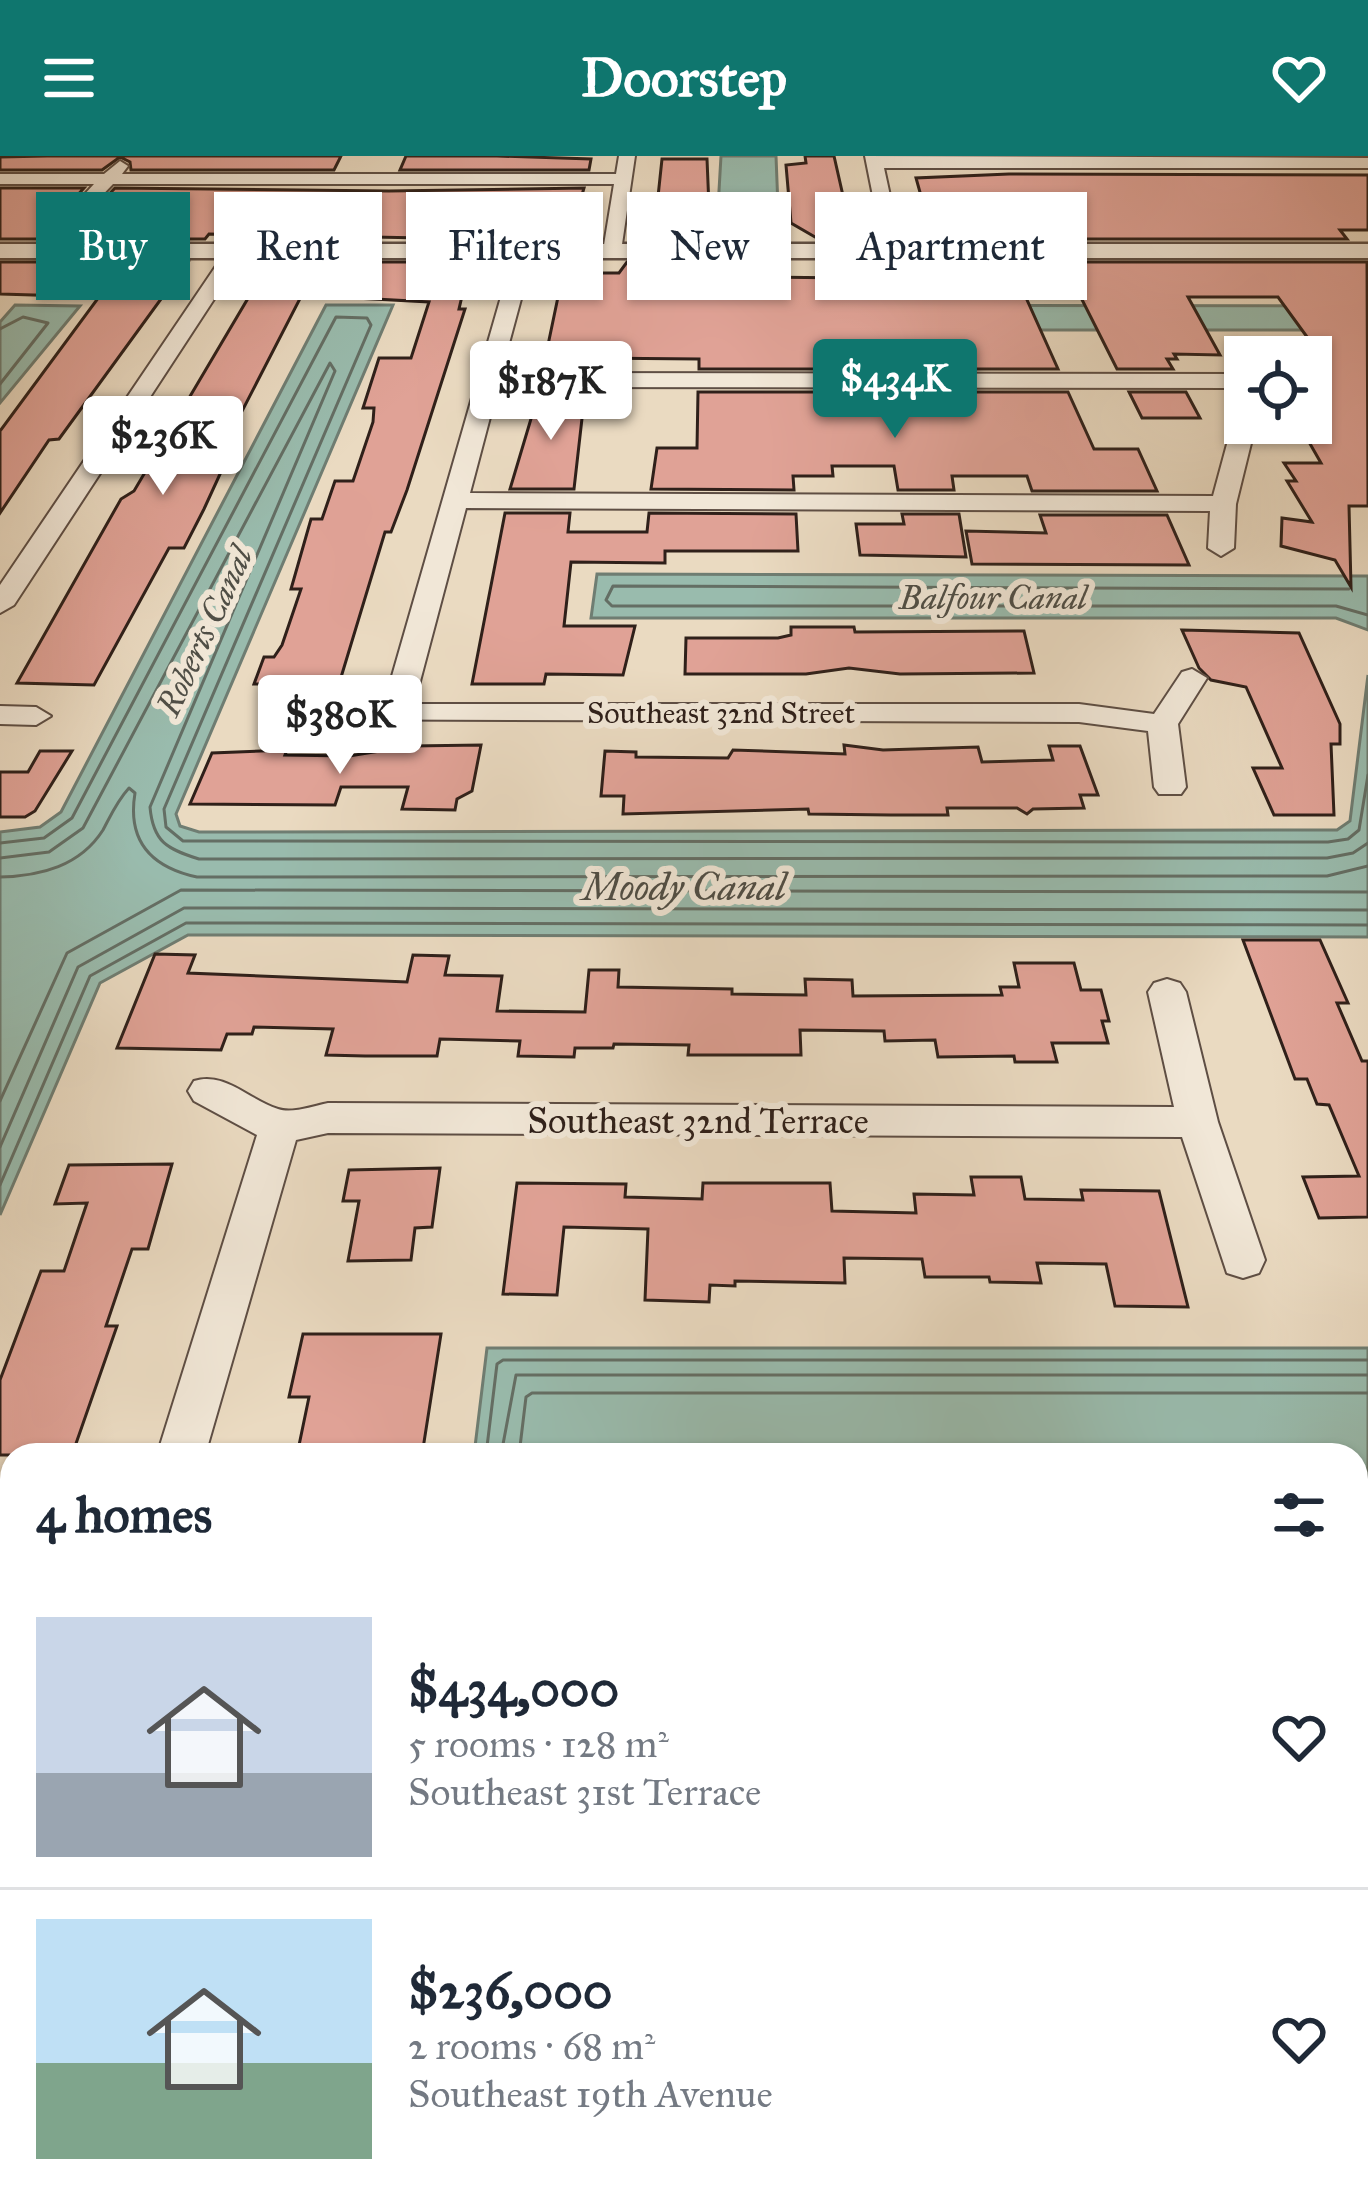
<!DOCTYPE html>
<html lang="en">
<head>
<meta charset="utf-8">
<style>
	:root { --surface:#fff; --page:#f2f2f3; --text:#1f2937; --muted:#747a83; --line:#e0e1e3; --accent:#0f766e }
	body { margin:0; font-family:"IM FELL Great Primer",serif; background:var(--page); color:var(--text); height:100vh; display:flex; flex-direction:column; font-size:45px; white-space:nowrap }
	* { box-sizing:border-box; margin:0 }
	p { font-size:39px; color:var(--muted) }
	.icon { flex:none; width:66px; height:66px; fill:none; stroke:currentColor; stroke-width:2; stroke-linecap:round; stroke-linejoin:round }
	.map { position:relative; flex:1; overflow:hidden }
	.side { position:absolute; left:0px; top:1287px; width:1368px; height:768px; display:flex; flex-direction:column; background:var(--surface); border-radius:36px 36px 0 0; box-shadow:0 3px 9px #0004 }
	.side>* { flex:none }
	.top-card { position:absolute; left:36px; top:36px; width:1296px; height:108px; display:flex; gap:24px }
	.fabs { position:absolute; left:1224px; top:180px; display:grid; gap:24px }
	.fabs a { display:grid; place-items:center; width:108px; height:108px; border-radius:0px; background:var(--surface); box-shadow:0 3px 9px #0004; font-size:60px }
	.price { position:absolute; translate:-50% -102px; padding:0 27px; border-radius:12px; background:#fff; color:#222; font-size:39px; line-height:78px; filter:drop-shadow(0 3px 6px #0008) }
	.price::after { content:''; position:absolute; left:50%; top:72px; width:36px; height:27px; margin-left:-18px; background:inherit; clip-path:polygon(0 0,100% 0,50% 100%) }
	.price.selected { background:var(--accent); color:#fff }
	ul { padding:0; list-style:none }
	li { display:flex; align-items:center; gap:36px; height:300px; padding:0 36px }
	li+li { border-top:3px solid var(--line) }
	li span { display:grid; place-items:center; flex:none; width:336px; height:240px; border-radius:0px; color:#555 }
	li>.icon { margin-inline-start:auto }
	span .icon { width:144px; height:144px; fill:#fffc; stroke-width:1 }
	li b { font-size:51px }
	h2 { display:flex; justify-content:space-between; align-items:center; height:144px; padding:0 36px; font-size:51px }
	.tag { padding:0 42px; border-radius:0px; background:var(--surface); box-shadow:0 3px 9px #0004; font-size:42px; line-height:108px }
	.tag.selected { background:var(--accent); color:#fff }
	header { display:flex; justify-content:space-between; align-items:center; height:156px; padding:0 36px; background:var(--accent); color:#fff; font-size:54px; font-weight:700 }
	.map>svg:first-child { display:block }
	.water { fill:#99bbad; stroke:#6f7d72; stroke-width:3 }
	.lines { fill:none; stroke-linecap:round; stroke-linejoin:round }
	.shore { stroke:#646e64; stroke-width:3 }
	.building { fill:#e0a296; stroke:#2f201a; stroke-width:3 }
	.minor-casing { stroke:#5e4e44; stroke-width:4 }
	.tertiary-casing { stroke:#5e4e44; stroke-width:5 }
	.minor { fill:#f1e7d7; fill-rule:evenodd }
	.tertiary { fill:#f1e7d7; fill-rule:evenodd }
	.labels { text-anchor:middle; stroke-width:12; stroke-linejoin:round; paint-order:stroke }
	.far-street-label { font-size:30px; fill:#2f201a; stroke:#f1e7d7 }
	.far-water-label { font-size:33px; font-style:italic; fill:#4f4e46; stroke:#f1e7d7 }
	.street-label { font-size:36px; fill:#2f201a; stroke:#f1e7d7 }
	.water-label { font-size:39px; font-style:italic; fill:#4f4e46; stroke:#f1e7d7 }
</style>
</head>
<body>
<header><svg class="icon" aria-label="menu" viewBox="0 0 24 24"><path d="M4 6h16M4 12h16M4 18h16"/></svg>Doorstep<svg class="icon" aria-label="heart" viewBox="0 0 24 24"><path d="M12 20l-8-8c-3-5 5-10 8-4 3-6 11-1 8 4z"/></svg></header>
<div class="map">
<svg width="1368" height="2055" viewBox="0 0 1368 2055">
	<rect width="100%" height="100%" fill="#eadac1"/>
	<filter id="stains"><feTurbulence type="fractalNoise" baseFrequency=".00167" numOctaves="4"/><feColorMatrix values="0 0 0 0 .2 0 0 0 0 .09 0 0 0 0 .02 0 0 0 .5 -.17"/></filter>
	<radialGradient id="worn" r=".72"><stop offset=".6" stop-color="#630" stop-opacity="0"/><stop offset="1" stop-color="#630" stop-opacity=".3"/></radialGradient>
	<!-- water -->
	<path class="water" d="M721,0H776L778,51L718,52Z
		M15,149L80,150L0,247V166Z
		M326,149H393L176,658L180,670L199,676L1337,674L1350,665L1368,519V781L188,779L100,827L0,1059V676L40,671L61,656Z
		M634,149L1368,150V174H632Z
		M597,418L1368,420V474L1336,462H591Z
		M487,1192H1368V1517H1356V1299H474Z"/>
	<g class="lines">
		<!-- shore -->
		<path class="shore" d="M0,173L23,161L48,167L0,228
			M1349,433L613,430L606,444L612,450H1336L1368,459
			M0,687L44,682L72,662L336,161L367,162L371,169L164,653L166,671L183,685L1328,686L1348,683L1359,674L1368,619
			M0,702L49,696L83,672L330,207L335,215L150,651C153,686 167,693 199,703L1327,702L1353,697L1368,687
			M0,721C41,720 80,710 103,674C111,659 117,645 129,632L135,637C127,685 151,711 197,721L1327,720L1368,710
			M0,945L67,797L181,734L1368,736
			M0,991L78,811L184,752L1368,754
			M0,1029L90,820L186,767L1368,769
			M486,1299L497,1208L503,1204H1368
			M501,1299L516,1219H1368
			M519,1299L526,1241L532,1237H1368"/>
	</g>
	<!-- building -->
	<path class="building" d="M47,0H341L334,14H131L130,6L120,1L102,14H0V1Z
		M406,0H497L591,3L589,14H400Z
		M805,0H834L851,75L815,81L791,67L786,9L806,7Z
		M662,3H707L709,51L685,83H645L655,69Z
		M1009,18L1368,19V74H1340L1347,83H1051L1035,52L994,71L1000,83H933L916,22Z
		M0,32H84L37,83H0Z
		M115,32L389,35L584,32L569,83L511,73L510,78L477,79L476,83L209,78L205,83H66Z
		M0,106H188L59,283L49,284L0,357V275L99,141L0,138Z
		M354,106H470L459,153H465L407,334L391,376H385L339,528H254L264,501H274L282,489L301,433H291L311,363H322L335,325H353L373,266L374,252H363L379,202H411L429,146L338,141Z
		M627,106H668L659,120L937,123L950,130L942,106H1010L1058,213H699V203L590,202L588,213H543L563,117H619Z
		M1063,106H1367L1368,350H1349L1351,431L1335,404L1281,390L1282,362L1312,366L1287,325H1296L1284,307H1321L1301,272H1311V201L1301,189L1310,185L1278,141H1188L1220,199L1174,198L1177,203H1167L1173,213H1117Z
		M291,119L306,131L223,292H232L204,353L184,392H169L94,529L17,527L121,343L134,335L257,127Z
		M539,236H585L574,333H510Z
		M698,236H1068L1094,293H1138L1157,335H1032L1027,320H952L954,334H898L894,310H832L833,320H793L794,334L651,333L657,292H697Z
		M1129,236H1186L1200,262H1142Z
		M505,357H570L568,376H647L649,357L796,358L798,395H665V407L571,406L564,470H635L623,519L546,518L544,528H472Z
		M902,358H959L966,401L860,399L856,368H904Z
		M1040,359H1167L1189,409L972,408L966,375L1046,377Z
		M791,471H854L855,476L1024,475L1034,517L900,518L849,512L806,518H685L686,482H778L791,479Z
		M1182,474L1299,477L1340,568V588H1331L1334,659H1274L1253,612H1282L1246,531L1211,524L1199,512Z
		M481,589L472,635L457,643L455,654L402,653L408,631H341L335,649L190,648L212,597L287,594L285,599L349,600L411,590Z
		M844,589L883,594L978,591L982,606L1053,604L1049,590H1080L1098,639H1080L1084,652L1033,653L1027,658L1017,652H947L948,659H891L809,658L808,653L623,658L624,640H601L605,595L636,596V601L728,602L733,594L845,598Z
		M40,595H72L35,655L25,661H0V616H28Z
		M1243,784H1320L1348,847H1337L1362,905H1368V1061L1319,1062L1303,1021L1359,1020L1329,949L1317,948L1307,923H1295Z
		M155,798L195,799L188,817L407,826L413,799L449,800L445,819L502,820L497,855L585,856L589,814H619L618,831L732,833V838L806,839L805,823L852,824L853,840L1002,839L1000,831H1019L1014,807H1074L1081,834H1101L1109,865H1102L1108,887H1052L1057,906H1015L1014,900L938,901L935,884L885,885L884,875L800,874L801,899H688L689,889L614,888L613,892H575L574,901L518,900L520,885L440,883L437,900H365L326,899L333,873L254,871L252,878H227L221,894L117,892Z
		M172,1008L148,1093H132L106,1170H117L72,1299H0V1224L41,1115H64L87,1047L55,1048L69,1009Z
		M440,1012L432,1071L415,1072L411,1104L348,1105L359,1045H343L349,1014Z
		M971,1021H1021L1025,1043L1083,1044L1081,1034L1159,1035L1188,1151L1115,1150L1106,1108L1037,1107L1041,1127L990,1126L989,1121H925L922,1103L844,1102L845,1127L735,1125V1130L710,1129L709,1146L645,1144L648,1073L564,1071L557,1139L503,1138L517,1027L626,1028L625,1041L702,1043L703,1027H830L832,1055L916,1057L914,1038L974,1039Z
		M303,1178H441L422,1299H297L309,1241H289Z"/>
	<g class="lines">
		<defs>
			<path id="minor" d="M619,0H635L621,95L612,101L603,95L614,28H113L43,101L36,99V91L94,28H0V18H104L120,5L128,10L122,18H616Z
				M865,0L1368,2V12H884L902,95L893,101L884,95Z
				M521,100L531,106L501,217L1245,218V232L498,231L470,337L1213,340L1233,266L1245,259V267H1256L1236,348L1234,392L1221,400L1208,392L1210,355L466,352L414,548H1079L1154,558L1182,516L1192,513L1207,522L1178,568L1186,631L1181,638H1159L1154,631L1148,575L1079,566L268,563L264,557L279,548H384L511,106Z
				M222,101L239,105L14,449L0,457V429Z
				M0,550L36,551L51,560L36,569L0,568Z
				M1167,823L1180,827L1186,836L1218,966L1265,1104L1259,1117L1243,1122L1227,1117L1182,981L328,977L296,984L205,1299H157L257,979L194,945L188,935L194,925C225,915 249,944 278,953C292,958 313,950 328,947L1174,951L1148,836L1154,827Z
				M12,1856V1956L0,1961V1861Z
				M1356,1902H1368V1966H1356Z"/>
			<path id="tertiary" d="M0,88H1368V102H0Z"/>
		</defs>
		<!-- minor casing -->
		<use href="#minor" class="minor-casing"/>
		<!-- tertiary casing -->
		<use href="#tertiary" class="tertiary-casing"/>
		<!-- minor -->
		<use href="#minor" class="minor"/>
		<!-- tertiary -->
		<use href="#tertiary" class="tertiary"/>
	</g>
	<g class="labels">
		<!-- far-street labels -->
		<g class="far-street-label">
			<text x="721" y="567">Southeast 32nd Street</text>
		</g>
		<!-- far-water labels -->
		<g class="far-water-label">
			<text x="993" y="453">Balfour Canal</text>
			<text transform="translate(204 475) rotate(-65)" y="12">Roberts Canal</text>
		</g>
		<!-- street labels -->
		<g class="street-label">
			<text x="698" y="977">Southeast 32nd Terrace</text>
		</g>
		<!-- water labels -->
		<g class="water-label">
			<text x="684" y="744">Moody Canal</text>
		</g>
	</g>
	<rect width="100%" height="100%" filter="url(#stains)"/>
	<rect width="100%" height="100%" fill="url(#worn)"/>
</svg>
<div class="fabs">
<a><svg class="icon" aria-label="locate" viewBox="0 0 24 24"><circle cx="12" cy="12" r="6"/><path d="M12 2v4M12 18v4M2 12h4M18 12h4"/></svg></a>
</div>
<b class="price selected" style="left:895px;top:285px">$434K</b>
<b class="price" style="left:551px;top:287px">$187K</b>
<b class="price" style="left:163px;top:342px">$236K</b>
<b class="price" style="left:340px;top:621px">$380K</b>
<div class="top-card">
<a class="tag selected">Buy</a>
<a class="tag">Rent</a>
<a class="tag">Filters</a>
<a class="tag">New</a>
<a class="tag">Apartment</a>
</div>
<section class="side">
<h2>4 homes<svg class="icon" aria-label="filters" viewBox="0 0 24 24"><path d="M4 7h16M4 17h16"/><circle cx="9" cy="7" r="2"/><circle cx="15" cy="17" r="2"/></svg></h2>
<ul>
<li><span style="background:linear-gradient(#c9d6e8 65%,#9aa5b1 0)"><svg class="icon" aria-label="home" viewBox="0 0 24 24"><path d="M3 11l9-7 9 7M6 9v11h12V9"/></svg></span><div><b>$434,000</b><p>5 rooms · 128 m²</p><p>Southeast 31st Terrace</p></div><svg class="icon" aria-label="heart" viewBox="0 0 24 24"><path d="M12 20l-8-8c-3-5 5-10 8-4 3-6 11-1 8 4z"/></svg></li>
<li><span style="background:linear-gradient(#bfe0f5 60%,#7fa58c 0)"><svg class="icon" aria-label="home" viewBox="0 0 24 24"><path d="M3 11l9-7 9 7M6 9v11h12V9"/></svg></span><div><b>$236,000</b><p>2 rooms · 68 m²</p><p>Southeast 19th Avenue</p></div><svg class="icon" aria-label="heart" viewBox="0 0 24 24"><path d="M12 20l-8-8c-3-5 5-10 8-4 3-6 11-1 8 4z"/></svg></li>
</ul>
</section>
</div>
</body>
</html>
